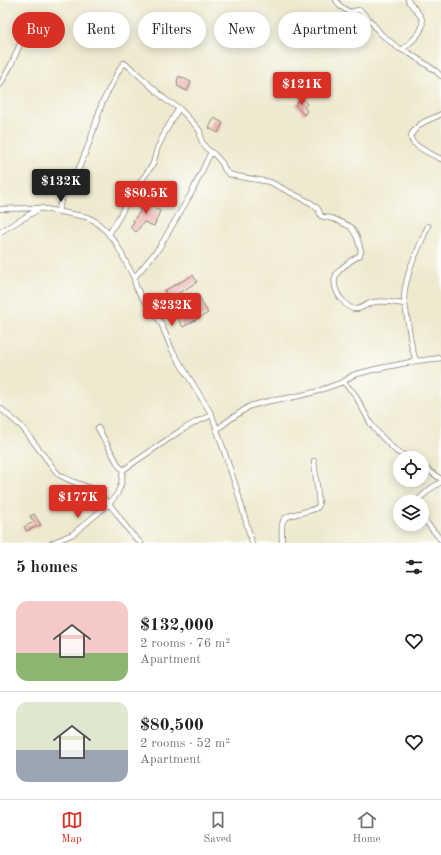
<!DOCTYPE html>
<html lang="en">
<head>
<meta charset="utf-8">
<style>
	:root { --surface:#fff; --page:#f2f2f2; --text:#202124; --muted:#757577; --line:#e0e0e0; --accent:#d93025 }
	body { margin:0; font-family:"Old Standard TT",serif; background:var(--page); color:var(--text); height:100vh; display:flex; flex-direction:column; font-size:15px; white-space:nowrap }
	* { box-sizing:border-box; margin:0 }
	p { font-size:13px; color:var(--muted) }
	.icon { flex:none; width:22px; height:22px; fill:none; stroke:currentColor; stroke-width:2; stroke-linecap:round; stroke-linejoin:round }
	.map { position:relative; height:543px; overflow:hidden }
	.panel { display:flex; flex-direction:column; background:var(--surface); flex:1 }
	.panel>* { flex:none }
	.top-card { position:absolute; left:12px; top:12px; width:417px; height:36px; display:flex; gap:8px }
	.controls { position:absolute; left:393px; top:451px; display:grid; gap:8px }
	.controls a { display:grid; place-items:center; width:36px; height:36px; border-radius:50%; background:var(--surface); box-shadow:0 2px 10px #0003; font-size:20px }
	.price { position:absolute; translate:-50% -34px; padding:0 9px; border-radius:4px; background:var(--accent); color:#fff; font-size:13px; line-height:26px; filter:drop-shadow(0 1px 2px #0008) }
	.price::after { content:''; position:absolute; left:50%; top:24px; width:12px; height:9px; margin-left:-6px; background:inherit; clip-path:polygon(0 0,100% 0,50% 100%) }
	.price.current { background:#222; color:#fff }
	ul { padding:0; list-style:none }
	li { display:flex; align-items:center; gap:12px; height:100px; padding:0 16px }
	li+li { border-top:1px solid var(--line) }
	li span { display:grid; place-items:center; flex:none; width:112px; height:80px; border-radius:12px; color:#555 }
	li>.icon { margin-inline-start:auto }
	span .icon { width:48px; height:48px; fill:#fffc; stroke-width:1 }
	li b { font-size:17px }
	h2 { display:flex; justify-content:space-between; align-items:center; height:48px; padding:0 16px; font-size:17px }
	.tag { padding:0 14px; border-radius:18px; background:var(--surface); box-shadow:0 2px 10px #0003; font-size:14px; line-height:36px }
	.tag.current { background:var(--accent); color:#fff }
	.dock { display:flex; justify-content:space-around; align-items:center; height:56px; border-top:1px solid var(--line); background:var(--surface); font-size:11px; color:var(--muted) }
	.dock a { display:grid; justify-items:center; gap:2px }
	.dock .current { color:var(--accent) }
	.map>svg:first-child { display:block }
	.building { fill:#eaadab }
	.lines { fill:none; stroke-linecap:round; stroke-linejoin:round }
	.minor-casing { stroke:#858276; stroke-width:6 }
	.minor { stroke:#fff; stroke-width:4.5 }
</style>
</head>
<body>
<div class="map">
<svg width="441" height="543" viewBox="0 0 441 543">
	<rect width="100%" height="100%" fill="#fdfcf7"/>
	<filter id="ink" filterUnits="userSpaceOnUse"><feTurbulence type="fractalNoise" baseFrequency=".025" numOctaves="2"/><feDisplacementMap in="SourceGraphic" scale="8" xChannelSelector="R" yChannelSelector="G"/><feConvolveMatrix kernelMatrix="1 2 1 2 8 2 1 2 1" color-interpolation-filters="sRGB"/></filter>
	<filter id="wash" filterUnits="userSpaceOnUse"><feTurbulence type="fractalNoise" baseFrequency=".012" numOctaves="4" result="noise"/><feDisplacementMap in="SourceGraphic" scale="16" xChannelSelector="R" yChannelSelector="G"/><feGaussianBlur stdDeviation="0.9" result="paint"/><feColorMatrix in="noise" values="0 0 0 0 0 0 0 0 0 0 0 0 0 0 0 0 0 1.4 0 .05"/><feComposite in="paint" operator="in"/></filter>
	<g filter="url(#wash)">
		<rect width="100%" height="100%" fill="#eee9cf"/>
		<g id="blocks">
			<!-- building -->
			<path class="building" d="M179,76L191,82L187,91L177,86L178,83L177,81Z
				M302,98L307,104L304,107L307,111L304,115L295,105Z
				M214,118L223,123L218,133L209,128Z
				M145,199L148,201V200L154,203L151,207L160,211L154,226L144,222L136,232L130,227L134,222L133,221L141,210L139,209L141,206L139,205L141,201L143,202Z
				M193,275L197,282L169,299L164,291Z
				M198,295L208,313L183,327L173,310Z
				M34,514L41,525L26,531L24,527L34,522L30,516Z"/>
		</g>
	</g>
	<g filter="url(#ink)">
		<use href="#blocks" fill-opacity="0" stroke="#858276" stroke-width="1"/>
		<g class="lines">
			<defs>
				<path id="minor" d="M336,0L340,6L346,10L350,12L358,10L361,11L367,17L381,34L398,48L409,53L436,71L441,76
					M402,50C410,42 428,31 421,17C418,12 413,7 409,2L408,0
					M0,85L11,65L26,30
					M441,114C435,118 426,120 421,124C418,126 411,133 411,137C410,145 435,156 441,159
					M0,209L40,208L87,217L95,221L105,230L116,243L134,278L136,287L141,296L150,307L161,323L172,350L212,415L237,490L252,543
					M58,211L62,198L80,166L90,141L102,103L120,68L124,63L131,68L166,100L179,108L194,124L200,131L201,140L206,148L215,155L222,163L225,170L229,174L236,176L270,182L311,203L318,209L321,216L334,219L351,227L357,237L361,251L360,255C356,258 351,260 347,264C344,266 340,269 338,272C331,280 336,293 342,300C346,305 351,310 357,309C363,308 368,303 374,302C384,300 395,303 405,304
					M0,232L39,209
					M109,234L121,214L128,199L144,177L153,164L157,149L165,132L179,108
					M134,278L159,248L192,192L211,152
					M416,361L412,348L404,298L405,288L410,268L428,226
					M343,382L354,393L371,424L379,434L397,452L410,458
					M0,408L22,427L58,474C67,480 77,483 87,487C95,491 103,497 109,504C121,517 127,532 141,543
					M98,428L119,466L123,470
					M216,430L232,418L250,406L269,401L294,397L315,392L343,382L353,375L376,369L416,361L441,358
					M422,466L441,479
					M123,470L180,431L196,422L212,415
					M418,502V500L430,489L441,482
					M422,517L441,540
					M52,543L73,534L109,504L117,494L121,485L123,470
					M282,543C282,536 281,527 283,521C286,513 310,513 318,507L319,504L314,461"/>
			</defs>
			<!-- minor casing -->
			<use href="#minor" class="minor-casing"/>
			<!-- minor -->
			<use href="#minor" class="minor"/>
		</g>
	</g>
</svg>
<div class="controls">
<a><svg class="icon" aria-label="locate" viewBox="0 0 24 24"><circle cx="12" cy="12" r="6"/><path d="M12 2v4M12 18v4M2 12h4M18 12h4"/></svg></a>
<a><svg class="icon" aria-label="layers" viewBox="0 0 24 24"><path d="M12 4l9 5-9 5-9-5zM3 14l9 5 9-5"/></svg></a>
</div>
<b class="price" style="left:302px;top:106px">$121K</b>
<b class="price current" style="left:61px;top:203px">$132K</b>
<b class="price" style="left:146px;top:215px">$80.5K</b>
<b class="price" style="left:172px;top:327px">$232K</b>
<b class="price" style="left:78px;top:519px">$177K</b>
<div class="top-card">
<a class="tag current">Buy</a>
<a class="tag">Rent</a>
<a class="tag">Filters</a>
<a class="tag">New</a>
<a class="tag">Apartment</a>
</div>
</div>
<section class="panel">
<h2>5 homes<svg class="icon" aria-label="filters" viewBox="0 0 24 24"><path d="M4 7h16M4 17h16"/><circle cx="9" cy="7" r="2"/><circle cx="15" cy="17" r="2"/></svg></h2>
<ul>
<li><span style="background:linear-gradient(#f6c9c9 65%,#8fb573 0)"><svg class="icon" aria-label="home" viewBox="0 0 24 24"><path d="M3 11l9-7 9 7M6 9v11h12V9"/></svg></span><div><b>$132,000</b><p>2 rooms · 76 m²</p><p>Apartment</p></div><svg class="icon" aria-label="heart" viewBox="0 0 24 24"><path d="M12 20l-8-8c-3-5 5-10 8-4 3-6 11-1 8 4z"/></svg></li>
<li><span style="background:linear-gradient(#dfe7d0 60%,#9aa5b1 0)"><svg class="icon" aria-label="home" viewBox="0 0 24 24"><path d="M3 11l9-7 9 7M6 9v11h12V9"/></svg></span><div><b>$80,500</b><p>2 rooms · 52 m²</p><p>Apartment</p></div><svg class="icon" aria-label="heart" viewBox="0 0 24 24"><path d="M12 20l-8-8c-3-5 5-10 8-4 3-6 11-1 8 4z"/></svg></li>
</ul>
</section>
<nav class="dock">
<a class="current"><svg class="icon" aria-label="map" viewBox="0 0 24 24"><path d="M3 6l6-2 6 2 6-2v14l-6 2-6-2-6 2zM9 4v14M15 6v14"/></svg>Map</a>
<a><svg class="icon" aria-label="saved" viewBox="0 0 24 24"><path d="M7 4h10v16l-5-4-5 4z"/></svg>Saved</a>
<a><svg class="icon" aria-label="home" viewBox="0 0 24 24"><path d="M3 11l9-7 9 7M6 9v11h12V9"/></svg>Home</a>
</nav>
</body>
</html>
